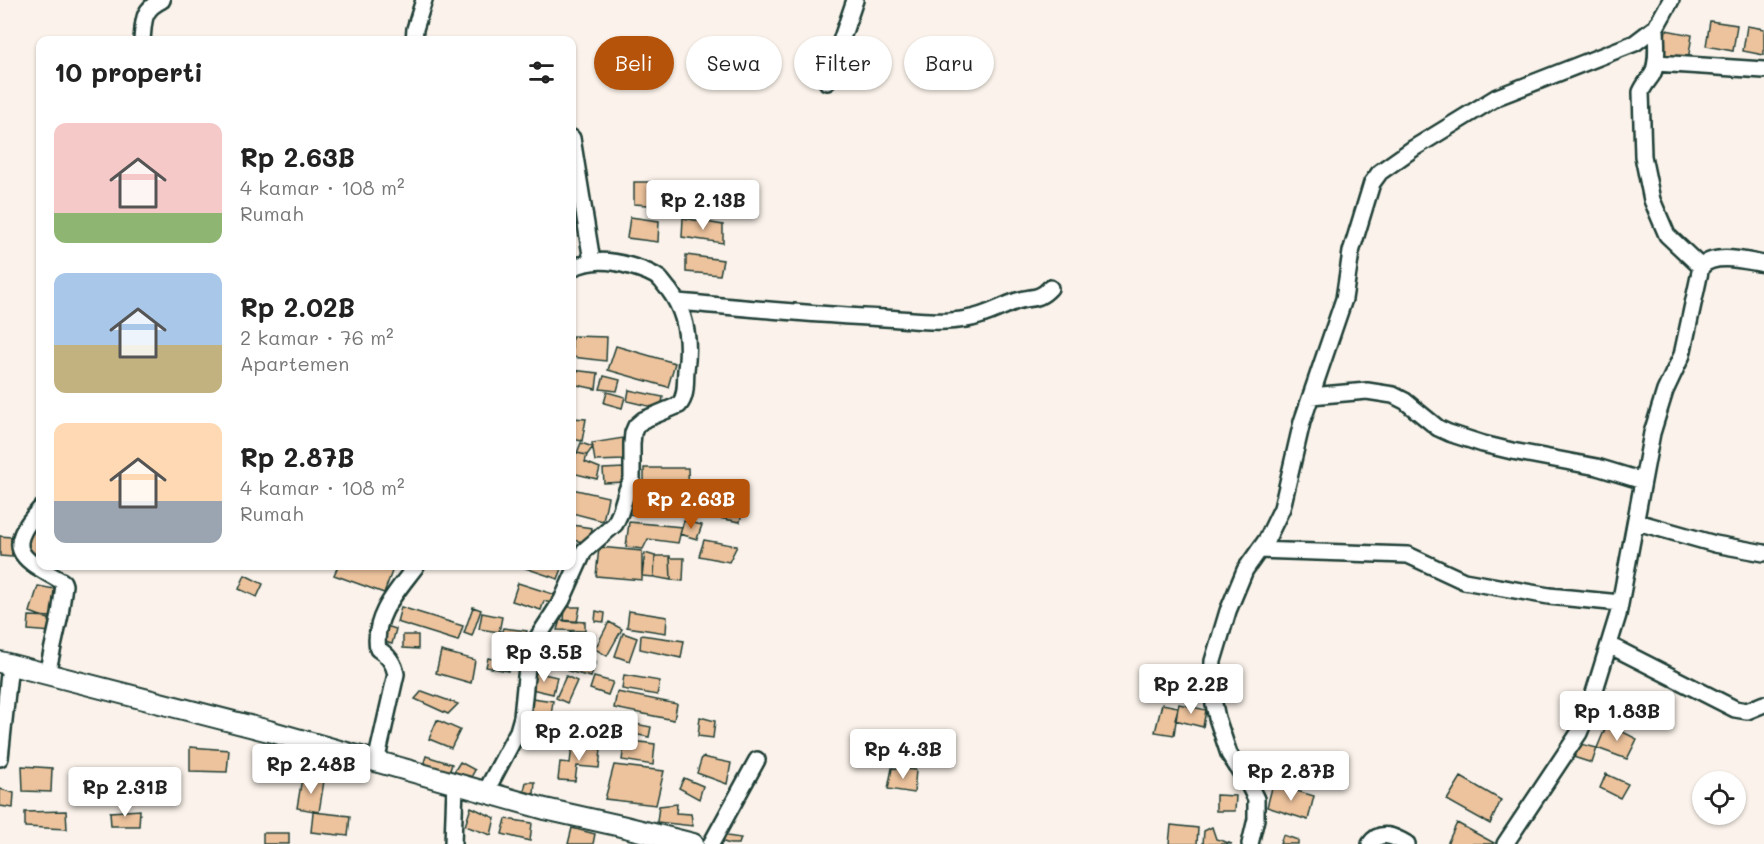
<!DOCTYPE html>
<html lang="id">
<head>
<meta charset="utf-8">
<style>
	:root { --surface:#fff; --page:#f6f6f6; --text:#222; --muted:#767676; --accent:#b45309 }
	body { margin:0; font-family:Mali,sans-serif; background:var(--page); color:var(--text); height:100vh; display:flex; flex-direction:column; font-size:22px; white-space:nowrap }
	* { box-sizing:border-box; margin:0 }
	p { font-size:20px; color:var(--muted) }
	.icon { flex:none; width:33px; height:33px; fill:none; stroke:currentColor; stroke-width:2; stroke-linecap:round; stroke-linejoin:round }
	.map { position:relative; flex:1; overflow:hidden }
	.panel { position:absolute; left:36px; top:36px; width:540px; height:534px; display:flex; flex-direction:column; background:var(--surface); border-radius:12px; box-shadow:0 2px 4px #0004 }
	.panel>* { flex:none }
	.guide { position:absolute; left:594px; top:36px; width:570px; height:54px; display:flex; gap:12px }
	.fabs { position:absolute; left:1692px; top:771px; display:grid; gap:12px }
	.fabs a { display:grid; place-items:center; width:54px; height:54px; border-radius:50%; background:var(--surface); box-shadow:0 2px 4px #0004; font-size:30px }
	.price { position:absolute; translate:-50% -51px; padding:0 14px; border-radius:6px; background:#fff; color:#222; font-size:20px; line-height:39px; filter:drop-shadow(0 2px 3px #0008) }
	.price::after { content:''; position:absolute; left:50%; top:36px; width:18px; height:14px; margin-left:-9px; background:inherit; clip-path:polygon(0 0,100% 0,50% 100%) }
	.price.on { background:var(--accent); color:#fff }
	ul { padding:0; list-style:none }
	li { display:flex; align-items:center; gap:18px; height:150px; padding:0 18px }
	li span { display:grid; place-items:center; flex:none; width:168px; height:120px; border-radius:12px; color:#555 }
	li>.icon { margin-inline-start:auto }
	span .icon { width:72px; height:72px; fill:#fffc; stroke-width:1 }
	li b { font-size:26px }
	h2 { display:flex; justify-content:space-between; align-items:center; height:72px; padding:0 18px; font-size:26px }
	.tag { padding:0 21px; border-radius:27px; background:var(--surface); box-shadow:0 2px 4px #0004; font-size:21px; line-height:54px }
	.tag.on { background:var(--accent); color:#fff }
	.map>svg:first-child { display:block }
	.building { fill:#edc39d; stroke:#1f3d34; stroke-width:1.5 }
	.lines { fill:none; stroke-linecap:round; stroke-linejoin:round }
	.minor-casing { stroke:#1f3d34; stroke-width:20 }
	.major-casing { stroke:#1f3d34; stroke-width:24 }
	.minor { stroke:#fff; stroke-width:15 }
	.major { stroke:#fff; stroke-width:20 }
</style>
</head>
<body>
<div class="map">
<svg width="1764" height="844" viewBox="0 0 1764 844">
	<rect width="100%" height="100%" fill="#fbf3eb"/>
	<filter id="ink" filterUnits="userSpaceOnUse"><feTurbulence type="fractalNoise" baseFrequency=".0167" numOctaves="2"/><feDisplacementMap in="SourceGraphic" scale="12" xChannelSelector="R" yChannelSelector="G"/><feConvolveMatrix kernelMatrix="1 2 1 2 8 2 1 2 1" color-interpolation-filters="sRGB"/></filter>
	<g filter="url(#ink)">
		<!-- building -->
		<path class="building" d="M1710,21L1737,25L1733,51L1706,46Z
			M1747,26L1764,29V55L1743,51Z
			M1666,30L1692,35L1688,60L1662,56Z
			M634,182H679L676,207L634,204Z
			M630,217L659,221L658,242L627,238Z
			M683,218L723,225V243L682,237Z
			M686,255L723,260L720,275L686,272Z
			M572,336L607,337L606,361L572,357Z
			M616,346L675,363L668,387L608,370Z
			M572,370L598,373L596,389L572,384Z
			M604,376L620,380L617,391L600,389Z
			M572,384L576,385L574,400L572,399Z
			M629,390L663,397L661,409L627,401Z
			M607,392L625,397L622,408L604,403Z
			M572,418L586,419L582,441L572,439Z
			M623,438L624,460L595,461L592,443Z
			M581,443L593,447L587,455L577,453Z
			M572,452L587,455L585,462L600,468L597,479L572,473Z
			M624,468L625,482L604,483L603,469Z
			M644,468H688L689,499L644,500Z
			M572,489L608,497L603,521L572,513Z
			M703,489L745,497L740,522L698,514Z
			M626,502H642V515L626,514Z
			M684,521L702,525L697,539L680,534Z
			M629,522L682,527L678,543L648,539L643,549L626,547Z
			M572,525L592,528L590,543L572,540Z
			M39,528L40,529V555L24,554L27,530Z
			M0,536L11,537L12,557L0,556Z
			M704,540L737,546L729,562L699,556Z
			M599,547L642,551V580L596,576Z
			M645,553L655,556L654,577L642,576Z
			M655,556H670L671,580L654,577Z
			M670,558H684L683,581L671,580Z
			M338,566H394L384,593L334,575Z
			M523,566H563L558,579L522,567Z
			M245,575L263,584L257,597L239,589Z
			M518,583L559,596L556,605L544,601L541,610L512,601Z
			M38,586L60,590L51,620L30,612Z
			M401,607L463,626L458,641L397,622Z
			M473,607L481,610L472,636L464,633Z
			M565,607H580L577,622L564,621Z
			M596,611L605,613L604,622L595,621Z
			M629,611L667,617L666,633L627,627Z
			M482,613L502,617L499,632L479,629Z
			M29,616L54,617L52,632L28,630Z
			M560,620L585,622V631L557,630Z
			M609,622L622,629L607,656L595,649Z
			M383,625L396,629L392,644L378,640Z
			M503,628L527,631L525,641L516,650L497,645Z
			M570,632L595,635V646L572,645Z
			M623,633L637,638L629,661L615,656Z
			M403,635H418V649L403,648Z
			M641,635L684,641L681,658L640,649Z
			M543,644L567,653L562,666L538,656Z
			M573,649L596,661L591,677L568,671Z
			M441,651L475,660L471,683L436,673Z
			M488,658L509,662L508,671L486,667Z
			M535,672L557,677L553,694L531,689Z
			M624,675L660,681L657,695L622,689Z
			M566,676L577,681L567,703L556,698Z
			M594,677L613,682L608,695L590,689Z
			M422,691L458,704L448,714L415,699Z
			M617,692L677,704L674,720L614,708Z
			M532,698L553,701L551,716L530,714Z
			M1162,704L1178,707L1174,735L1155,732Z
			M1179,704L1206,710L1203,727L1175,720Z
			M556,716L603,722L602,738L554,732Z
			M610,717L626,720L622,748L606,745Z
			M700,717L715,721L713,738L698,736Z
			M437,720L460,730L451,748L429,739Z
			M630,723L651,727L649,737L628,733Z
			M1607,724L1637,739L1627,759L1597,748Z
			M625,740L655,744L653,765L622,760Z
			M1573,742L1597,748L1592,763L1570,756Z
			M572,746L601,749L599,768L577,766L575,781L558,780L560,762L570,763Z
			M190,747L229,750L227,772L190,771Z
			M281,752L302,759L295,777L276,770Z
			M426,756L452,764L447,780L421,772Z
			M702,757L731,763L727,784L697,773Z
			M460,762L475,770L467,784L452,775Z
			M614,765L664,771L656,805L605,799Z
			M22,766L52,768L51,792L23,791Z
			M149,768L150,787L104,789L102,772Z
			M892,768L916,770L914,793L888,789Z
			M1606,774L1628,784L1620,798L1600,788Z
			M1461,777L1501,800L1490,824L1447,800Z
			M302,778L324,781L319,812L297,808Z
			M684,778L703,786L699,799L679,788Z
			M526,782H535L534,794L524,791Z
			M1273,784L1314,796L1308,820L1267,807Z
			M0,789L14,793L13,808L0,806Z
			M1216,795L1236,796L1235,811H1216Z
			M677,804L676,813L691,814L693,826L657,822L659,806Z
			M471,807L495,818L491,835L465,826Z
			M140,810L139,826H111L110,812Z
			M66,811L67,829L25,827V812Z
			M313,812L350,816L348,836L311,832Z
			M506,819L532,823L530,841L502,834Z
			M1457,823L1494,843L1493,844H1447Z
			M1171,825L1198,828L1197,844H1169Z
			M1212,827L1216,839L1232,844H1203L1204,831Z
			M572,828L595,834L593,844H568Z
			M263,833H289V844H263Z
			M720,835L741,838L739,844H730L717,840Z
			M1283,835L1298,840V844H1280Z"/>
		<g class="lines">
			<defs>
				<path id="minor" d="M1656,27C1656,41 1659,62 1652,75C1648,81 1644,85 1641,92L1643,156L1652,200L1667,235L1701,267
					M142,40C144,20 142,10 162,0
					M414,40L415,29L424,0
					M1656,63L1764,70
					M827,82L855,0
					M572,138L592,261
					M678,302C747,308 815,315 884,318C910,319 939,324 966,319C984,317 1000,307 1017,301C1032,296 1038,301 1050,288
					M1311,396L1367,391L1393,395L1405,401L1438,428L1449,433L1483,444L1512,451L1597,467L1643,481
					M40,509C1,552 24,559 63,582L64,585L60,615L47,674
					M1637,522L1715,544L1764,553
					M1259,550L1408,555L1464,581L1549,596L1620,603
					M1609,645L1735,709L1747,711L1764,704
					M0,758L10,664
					M376,762L396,674C394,663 388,655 378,649C372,617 398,590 416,566
					M485,793L518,731L522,717L527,667L530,654L538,637L562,600L584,551L615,524L620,513L627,490L632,479V444L633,433L636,426L643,420L679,405C687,396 685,382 686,370C690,341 687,314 669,290C666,287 663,282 660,279C651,272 641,269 630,266C609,260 592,259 572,268
					M453,844L455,785
					M711,844L757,760
					M1250,844L1256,819V799L1249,785L1229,754L1217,718L1211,690L1213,661L1228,611L1245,570L1267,539L1282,508L1302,422L1344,299L1351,252L1372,183L1380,172L1414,148L1497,97L1635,43L1656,27L1671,0
					M1370,844C1380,829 1395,837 1407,844
					M1505,844L1579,733L1589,709L1618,615L1652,433L1665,391L1682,355L1701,267C1714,252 1746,261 1764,264"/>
				<path id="major" d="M0,662L269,731L545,809L621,826L693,844"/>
			</defs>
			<!-- minor casing -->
			<use href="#minor" class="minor-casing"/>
			<!-- major casing -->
			<use href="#major" class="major-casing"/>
			<!-- minor -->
			<use href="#minor" class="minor"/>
			<!-- major -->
			<use href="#major" class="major"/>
		</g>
	</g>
</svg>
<div class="fabs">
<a><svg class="icon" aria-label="locate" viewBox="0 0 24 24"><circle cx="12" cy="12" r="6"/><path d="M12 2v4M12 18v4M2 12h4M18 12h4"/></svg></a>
</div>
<b class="price" style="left:703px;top:231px">Rp 2.13B</b>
<b class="price on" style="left:691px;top:530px">Rp 2.63B</b>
<b class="price" style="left:544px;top:683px">Rp 3.5B</b>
<b class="price" style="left:1191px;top:715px">Rp 2.2B</b>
<b class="price" style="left:1617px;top:742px">Rp 1.83B</b>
<b class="price" style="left:579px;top:762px">Rp 2.02B</b>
<b class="price" style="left:903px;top:780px">Rp 4.3B</b>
<b class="price" style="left:311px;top:795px">Rp 2.48B</b>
<b class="price" style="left:1291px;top:802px">Rp 2.87B</b>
<b class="price" style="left:125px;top:818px">Rp 2.31B</b>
<div class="guide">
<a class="tag on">Beli</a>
<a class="tag">Sewa</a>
<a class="tag">Filter</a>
<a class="tag">Baru</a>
</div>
<section class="panel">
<h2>10 properti<svg class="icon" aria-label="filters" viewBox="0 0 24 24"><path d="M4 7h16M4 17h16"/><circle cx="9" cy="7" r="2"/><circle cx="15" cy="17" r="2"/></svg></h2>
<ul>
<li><span style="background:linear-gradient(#f6c9c9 75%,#8fb573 0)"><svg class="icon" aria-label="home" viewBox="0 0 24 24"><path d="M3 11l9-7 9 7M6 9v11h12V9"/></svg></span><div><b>Rp 2.63B</b><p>4 kamar · 108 m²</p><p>Rumah</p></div></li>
<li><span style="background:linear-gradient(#a9c7e8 60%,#c2b280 0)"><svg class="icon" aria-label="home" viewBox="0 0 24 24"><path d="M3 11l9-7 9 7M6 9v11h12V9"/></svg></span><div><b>Rp 2.02B</b><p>2 kamar · 76 m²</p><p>Apartemen</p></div></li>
<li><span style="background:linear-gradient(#ffd9b3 65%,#9aa5b1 0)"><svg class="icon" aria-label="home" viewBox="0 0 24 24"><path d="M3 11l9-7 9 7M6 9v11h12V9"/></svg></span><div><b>Rp 2.87B</b><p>4 kamar · 108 m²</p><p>Rumah</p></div></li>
</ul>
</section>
</div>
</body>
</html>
